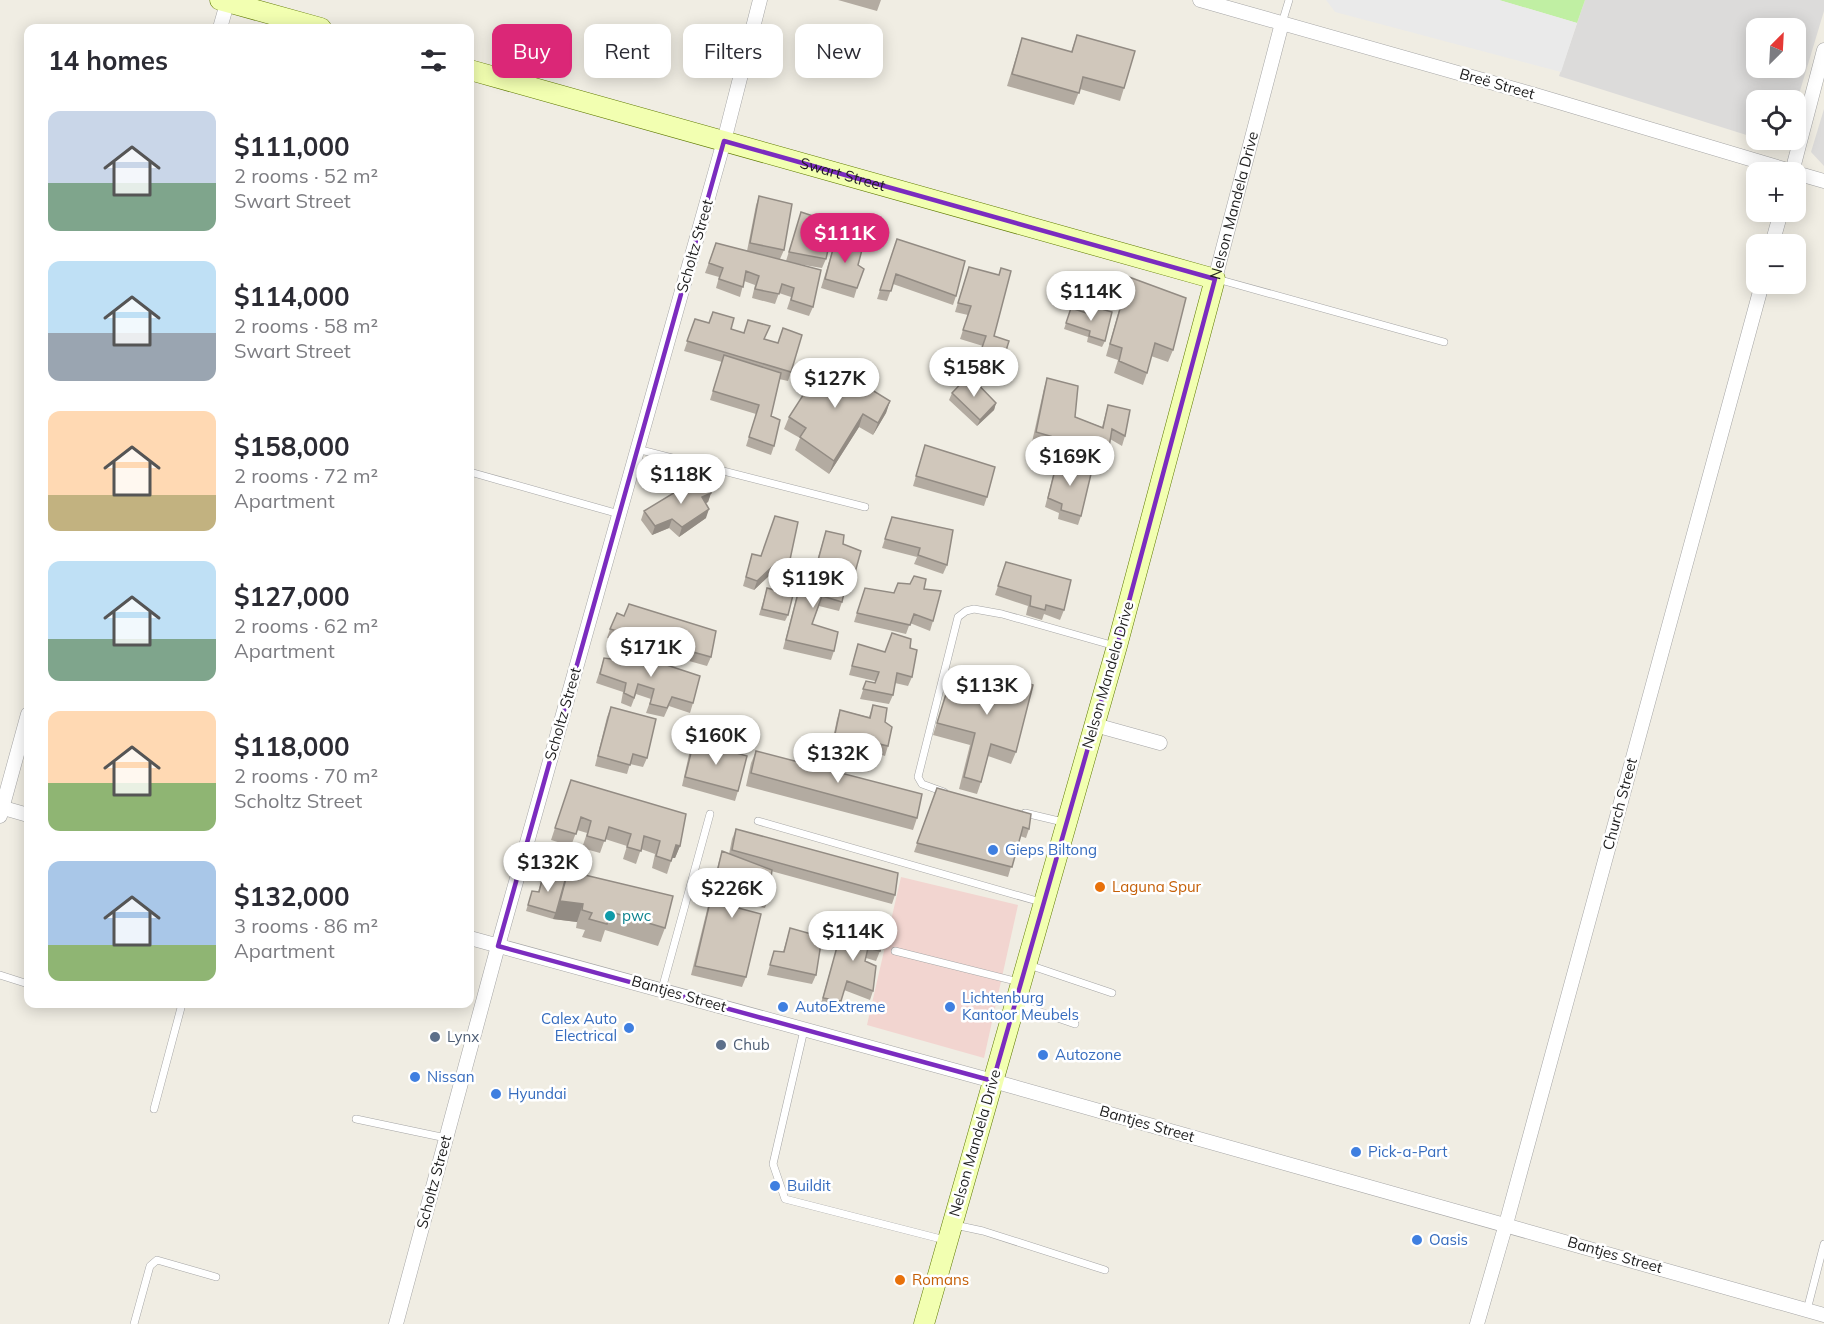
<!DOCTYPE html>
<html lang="en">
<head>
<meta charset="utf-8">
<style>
	:root { --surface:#fff; --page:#f7f7f7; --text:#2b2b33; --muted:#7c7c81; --accent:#db2777 }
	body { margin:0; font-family:Mulish,sans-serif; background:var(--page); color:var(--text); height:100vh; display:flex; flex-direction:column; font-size:22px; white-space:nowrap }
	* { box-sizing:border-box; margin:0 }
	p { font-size:20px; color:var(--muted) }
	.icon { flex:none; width:33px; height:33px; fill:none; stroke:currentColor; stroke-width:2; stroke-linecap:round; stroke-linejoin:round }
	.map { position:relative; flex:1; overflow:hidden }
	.sheet { position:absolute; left:24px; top:24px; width:450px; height:984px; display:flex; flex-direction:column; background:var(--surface); border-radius:12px; box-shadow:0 3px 15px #0003 }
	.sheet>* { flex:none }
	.guide { position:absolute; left:492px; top:24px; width:570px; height:54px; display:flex; gap:12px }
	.needle { width:39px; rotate:24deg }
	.controls { position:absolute; left:1746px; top:18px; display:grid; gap:12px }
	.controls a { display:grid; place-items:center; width:60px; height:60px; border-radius:12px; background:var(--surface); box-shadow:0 3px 15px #0003; font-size:30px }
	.price { position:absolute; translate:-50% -51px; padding:0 14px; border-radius:21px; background:#fff; color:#222; font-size:20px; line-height:39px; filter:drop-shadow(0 2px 3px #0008) }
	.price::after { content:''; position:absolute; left:50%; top:36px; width:18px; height:14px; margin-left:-9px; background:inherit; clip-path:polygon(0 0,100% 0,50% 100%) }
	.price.current { background:var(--accent); color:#fff }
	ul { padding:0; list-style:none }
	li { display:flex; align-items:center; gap:18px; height:150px; padding:0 24px }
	li span { display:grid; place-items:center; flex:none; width:168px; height:120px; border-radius:12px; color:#555 }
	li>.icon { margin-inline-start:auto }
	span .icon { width:72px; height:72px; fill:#fffc; stroke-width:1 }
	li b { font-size:26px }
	h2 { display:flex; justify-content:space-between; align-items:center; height:72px; padding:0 24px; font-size:26px }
	.pill { padding:0 21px; border-radius:12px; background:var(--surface); box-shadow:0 3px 15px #0003; font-size:21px; line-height:54px }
	.pill.current { background:var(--accent); color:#fff }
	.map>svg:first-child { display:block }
	.residential { fill:#dcdbda; fill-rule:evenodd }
	.commercial { fill:#f2d5d0 }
	.grass { fill:#c0efa3 }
	.parking { fill:#eaeaea }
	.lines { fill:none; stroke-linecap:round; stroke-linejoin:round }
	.lane-casing { stroke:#a5a5a5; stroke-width:8 }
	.street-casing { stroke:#a5a5a5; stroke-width:15 }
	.secondary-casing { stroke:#5e7900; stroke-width:21 }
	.lane { stroke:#fff; stroke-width:7 }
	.street { stroke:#fff; stroke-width:14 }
	.secondary { stroke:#f2ffb1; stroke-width:20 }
	.wall { fill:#b3aba1 }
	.shaded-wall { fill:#928b83 }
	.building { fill:#d0c7bb; stroke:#928b83; stroke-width:1.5 }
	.marked { fill:none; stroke:#7b2cbf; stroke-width:4.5; stroke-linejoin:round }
	.shop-dot { fill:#3f7fe0; stroke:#fff; stroke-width:2 }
	.food-dot { fill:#e8710a; stroke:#fff; stroke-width:2 }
	.culture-dot { fill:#0f9aa8; stroke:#fff; stroke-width:2 }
	.service-dot { fill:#5c6f8a; stroke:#fff; stroke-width:2 }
	.labels { text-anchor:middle; stroke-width:5; stroke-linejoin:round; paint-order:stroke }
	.street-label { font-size:15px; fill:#1e1e1e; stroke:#fff }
	.shop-label { font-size:15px; fill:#366cbe; stroke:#fff; text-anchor:start }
	.food-label { font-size:15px; fill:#c56008; stroke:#fff; text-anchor:start }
	.culture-label { font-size:15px; fill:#0d838f; stroke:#fff; text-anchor:start }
	.service-label { font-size:15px; fill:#4e5e75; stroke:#fff; text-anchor:start }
</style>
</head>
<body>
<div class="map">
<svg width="1824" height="1324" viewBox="0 0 1824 1324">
	<rect width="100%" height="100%" fill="#f0ede3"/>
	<!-- residential -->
	<path class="residential" d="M1585,0H1824V11L1796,104V100H1756V138L1559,76ZM1756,28H1796V68H1756Z
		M1824,109V166L1811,152Z"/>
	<!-- commercial -->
	<path class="commercial" d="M901,877L1018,905L984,1058L867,1025Z"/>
	<!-- grass -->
	<path class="grass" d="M1499,0H1585L1577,23Z"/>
	<!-- parking -->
	<path class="parking" d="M1326,0H1499L1577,23L1561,72L1335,12Z"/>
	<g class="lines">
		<defs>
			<path id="lane" d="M1282,23L1289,0
				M1217,279L1444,342
				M637,449L865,507
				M470,472L619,514
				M944,792L922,784L918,777L958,617L966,611L974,609L1002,614L1115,646
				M1025,813L1063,822
				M758,821L1044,903
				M895,951L1019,982
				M1029,965L1112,993
				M0,975L28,984
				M662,989L710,814
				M1017,1004L1075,1024
				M804,1030L773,1164L785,1199L945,1240
				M154,1109L182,1004
				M356,1119L446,1138
				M955,1225L983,1231L1105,1270
				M1807,1310L1824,1244
				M134,1324L150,1266L157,1260L216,1277"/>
			<g id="street">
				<path d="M1200,0L1532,94L1794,172"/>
				<path d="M220,28L228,0"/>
				<path d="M1792,172L1824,50"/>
				<path d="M1796,173L1824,181"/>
				<path d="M1772,244L1781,212"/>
				<path id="s1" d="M1215,279L1282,23"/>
				<path d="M1095,725L1160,743"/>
				<path d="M0,807L28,815"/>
				<path d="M0,816L28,714"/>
				<path d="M470,938L993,1081L1824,1315"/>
				<path d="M396,1324L498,946L724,141L760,0"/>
				<path d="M1477,1324L1506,1224L1762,284"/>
			</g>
			<g id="secondary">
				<path d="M220,0L321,28"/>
				<path id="s2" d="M470,70L1215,279L1117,646L924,1324"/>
			</g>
		</defs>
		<!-- lane casing -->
		<use href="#lane" class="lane-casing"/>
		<!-- street casing -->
		<use href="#street" class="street-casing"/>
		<!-- secondary casing -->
		<use href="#secondary" class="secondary-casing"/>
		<!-- lane -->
		<use href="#lane" class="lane"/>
		<!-- street -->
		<use href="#street" class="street"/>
		<!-- secondary -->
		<use href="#secondary" class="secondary"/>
	</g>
	<!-- wall -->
	<path class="wall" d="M838,0H881L877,11Z
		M1077,35L1124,88L1120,101L1080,89L1074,105L1007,86L1022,38L1071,52Z
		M759,196L784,250L780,259L786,261L801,212L826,259L822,268L792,263L813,307L809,316L787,309L791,297L779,293L775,304L752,298L755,285L744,281L740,297L716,288L719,277L705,273L716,243L747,251L756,205Z
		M836,238L858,265L857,288L854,298L821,288Z
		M897,239L956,296L953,305L893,284L887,301L877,299Z
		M966,276L994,336L1000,370L997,379L974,371L983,346L960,339L968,315L955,312Z
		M1129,277L1173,350L1168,362L1151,356L1147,373L1143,385L1114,373L1118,360L1106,356L1125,289Z
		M1071,308L1105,341L1102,347L1087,342L1088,337L1064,329Z
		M713,312L731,329L744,333L748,320L791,372L788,381L779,379L771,416L774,446L771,455L746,446L756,414L710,400L722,362L684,351L695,319L709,323Z
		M1047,378L1075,417L1102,427L1108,405L1125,436L1122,446L1110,439L1108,453L1105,462L1032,442L1044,388Z
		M952,393L996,403L994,410L977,426L949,400Z
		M890,401L886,413L873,435L859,427L829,474L795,450L800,438L784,429L789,417Z
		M925,445L987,497L984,506L913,486Z
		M1058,458L1076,470L1081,516L1078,525L1058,519L1059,513L1045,507L1055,468Z
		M711,493L708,502L706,503V518L679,537L669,528L652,535L641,520L644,511Z
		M892,517L947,565L943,574L914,564L917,557L882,548Z
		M826,531L843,544L854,576L852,583L829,577L827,587L842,602L839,611L819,606L812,624L834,651L831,660L783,649L803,572L806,562L816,564Z
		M752,554L788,569L787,572L788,615L785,621L759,615L767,588L782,592L785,578L771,574L754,590L743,586Z
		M1006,562L1064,610L1060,620L1044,614L1042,620L1026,615L1028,606L995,595Z
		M865,588L894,593L924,589L933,621L930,631L910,623L906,634L854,622Z
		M610,629L711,657L707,666L607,638Z
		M858,644L885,652L910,648L912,677L908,686L895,683L893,695L889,704L860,699L866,681L875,683V681L849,675Z
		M604,658L693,703L690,713L669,706L664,717L646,713L651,699L636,694L631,707L621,703L623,692L596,683Z
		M985,669L1016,752L1011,764L988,756L981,782L977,794L959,789L970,745L933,735L950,681L978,691Z
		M873,705L885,722L888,746L885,756L876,753L870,770L836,763L841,746L832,743L837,719L840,710L869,717Z
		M611,707L647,758L643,767L630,764L627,774L595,766L607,717Z
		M694,741L738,791L735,801L682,786L690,750Z
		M756,751L917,818L913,830L746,786L751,763Z
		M571,780L680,846L675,858H672L667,874L652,868L655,854L641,849L636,864L623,859L627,846L605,839L600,853L582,848L587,833L577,830L571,846L551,840Z
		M937,788L1029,829L1026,838L1020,836L1008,877L914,852Z
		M736,829L895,895L892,904L771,871L768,899L765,908L752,906L756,893L733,887L727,905L746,977L742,987L691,975L719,861L722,851L729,854L732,839Z
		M544,872L665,928L658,946L605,930L601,942L582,937L585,930L576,928L577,922L553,919L526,911L532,891L538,892Z
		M843,925L880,951L876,961L866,958L865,961L873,991L870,1000L844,990L837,1011L820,1007Z
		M790,928L816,975L812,984L767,975L774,951L783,952Z"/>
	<!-- shaded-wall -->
	<path class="shaded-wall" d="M890,401L886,413L873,435L878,423Z
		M996,403L994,410L977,426L980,420Z
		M863,414L859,427L829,474L834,461Z
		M711,493L708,502L699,507L702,497Z
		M709,509L706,518L679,537L682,527Z
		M672,519L669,528L652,535L655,526Z
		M774,565L771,574L754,590L757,581Z
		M676,845L680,846L675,858H671Z
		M560,901L583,904L577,922L553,919Z"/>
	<!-- building -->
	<path class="building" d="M1077,35L1135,51L1124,88L1083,77L1079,93L1012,74L1022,38L1072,52Z
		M759,196L792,204L784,250L750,243Z
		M801,212L834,223L826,259L789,252Z
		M836,238L863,246L858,265L864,269L857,288L825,279Z
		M897,239L965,261L956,296L896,274L891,291L880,290Z
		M716,243L821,270L813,307L791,300L794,288L782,284L779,294L755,289L759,276L746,271L743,287L719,279L723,268L709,263Z
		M969,267L999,275L1001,268L1011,271L994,336L1009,341L1000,370L977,362L986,336L963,330L971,306L958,303Z
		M1129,277L1186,298L1173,350L1155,343L1147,373L1119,361L1122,348L1110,344Z
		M1071,308L1093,315L1098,308L1112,312L1105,341L1089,336L1090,331L1066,323Z
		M713,312L734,318L731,329L744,333L748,320L770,326L764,339L778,343L783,328L802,335L791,372L687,341L695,319L709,323Z
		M724,355L781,373L771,416L780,420L774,446L749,437L759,405L713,391Z
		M825,361L890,401L878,423L863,414L834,461L800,437L806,428L789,417Z
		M969,375L996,403L980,420L952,393Z
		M1047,378L1078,386L1075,417L1103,428L1108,405L1130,410L1125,436L1112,429L1108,453L1036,432Z
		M925,445L995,467L987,497L916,476Z
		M1058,458L1078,463L1076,470L1091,474L1081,516L1061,510L1062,504L1048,498Z
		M700,477L711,493L702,497L709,509L682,527L672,519L655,526L644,511Z
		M775,516L798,522L788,569L774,565L757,581L746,577L752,554L761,556Z
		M892,517L953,530L947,565L918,555L920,548L885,539Z
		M826,531L844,535L843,544L861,551L854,576L831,570L832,567L817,564Z
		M806,562L832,567L827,587L844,593L842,602L822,596L812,624L838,632L834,651L786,640Z
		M1006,562L1071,580L1064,610L1046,605L1045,610L1030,606L1031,596L998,586Z
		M787,572L798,575L788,615L762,609L767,588L782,592Z
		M914,576L926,579L924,589L941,591L933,621L914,614L910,625L857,613L865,588L894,593L898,583L910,584Z
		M629,604L716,631L711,657L610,629L617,613L624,616Z
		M892,633L911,639L910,648L917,650L912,677L897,673L893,695L863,689L866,681L875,683L879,672L852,666L858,644L885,652Z
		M615,648L700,676L693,703L672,697L667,708L650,704L654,689L638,684L634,698L624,693L626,683L600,674L604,658L611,659Z
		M985,669L1033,685L1016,752L991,744L981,782L964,777L975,733L937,723L950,681L979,691Z
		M873,705L887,708L885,722L892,727L888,746L879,744L874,761L839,754L844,737L835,734L840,710L870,718Z
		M611,707L656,719L647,758L633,754L630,765L598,756Z
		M694,741L747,756L738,791L685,777Z
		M756,751L922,794L917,818L751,773Z
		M571,780L686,814L680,846L676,845L671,861L656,856L660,841L644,836L641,851L627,847L631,834L609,827L605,841L587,836L591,821L581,817L576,834L555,828Z
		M937,788L1031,814L1029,829L1023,827L1012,867L917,843Z
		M736,829L898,873L895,895L732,850Z
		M722,851L772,870L768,899L756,896L759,884L737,877L727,905L761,914L746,977L695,966Z
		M568,871L673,896L665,928L611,912L607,924L589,919L592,913L582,910L583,904L560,901Z
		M544,872L566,877L556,913L528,905L532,891L539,892Z
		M843,925L885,935L880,951L868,948L865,961L876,966L873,991L847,981L841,1001L823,998Z
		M790,928L822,937L816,975L770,965L774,951L784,952Z"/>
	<!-- marked area -->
	<path class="marked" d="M724,141L1215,279L1117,646L993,1081L498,946Z"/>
	<!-- markers -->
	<g class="shop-dot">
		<circle cx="993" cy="850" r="6"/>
		<circle cx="783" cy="1007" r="6"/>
		<circle cx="950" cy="1007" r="6"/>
		<circle cx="629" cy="1028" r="6"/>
		<circle cx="1043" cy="1055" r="6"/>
		<circle cx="415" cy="1077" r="6"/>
		<circle cx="496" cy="1094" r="6"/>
		<circle cx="1356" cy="1152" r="6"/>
		<circle cx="775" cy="1186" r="6"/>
		<circle cx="1417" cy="1240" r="6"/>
	</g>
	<g class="food-dot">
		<circle cx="1100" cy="887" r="6"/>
		<circle cx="900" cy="1280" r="6"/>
	</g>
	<circle class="culture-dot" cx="610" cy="916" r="6"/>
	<g class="service-dot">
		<circle cx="435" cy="1037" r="6"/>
		<circle cx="721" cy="1045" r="6"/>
	</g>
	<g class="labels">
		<!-- street labels -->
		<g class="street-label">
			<text transform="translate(1497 84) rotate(16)" y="5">Breë Street</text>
			<text dy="5" stroke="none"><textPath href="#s2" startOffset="387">Swart Street</textPath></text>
			<text dy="5" stroke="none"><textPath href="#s1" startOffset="76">Nelson Mandela Drive</textPath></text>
			<text transform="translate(695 246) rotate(-74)" y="5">Scholtz Street</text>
			<text transform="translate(1108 675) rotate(-74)" y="5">Nelson Mandela Drive</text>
			<text transform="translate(563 714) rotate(-74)" y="5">Scholtz Street</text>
			<text transform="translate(1620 804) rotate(-75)" y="5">Church Street</text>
			<text transform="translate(679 994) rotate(16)" y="5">Bantjes Street</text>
			<text transform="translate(1147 1124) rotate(16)" y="5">Bantjes Street</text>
			<text transform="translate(975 1143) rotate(-74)" y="5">Nelson Mandela Drive</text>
			<text transform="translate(434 1182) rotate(-75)" y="5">Scholtz Street</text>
			<text transform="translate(1615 1255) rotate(16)" y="5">Bantjes Street</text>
		</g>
		<!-- shop labels -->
		<g class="shop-label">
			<text x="1005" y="855">Gieps Biltong</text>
			<text x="962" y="1003">Lichtenburg<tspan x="962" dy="17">Kantoor Meubels</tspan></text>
			<text x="795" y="1012">AutoExtreme</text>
			<text x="617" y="1024" text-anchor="end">Calex Auto<tspan x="617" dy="17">Electrical</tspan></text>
			<text x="1055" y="1060">Autozone</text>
			<text x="427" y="1082">Nissan</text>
			<text x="508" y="1099">Hyundai</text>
			<text x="1368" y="1157">Pick-a-Part</text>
			<text x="787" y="1191">Buildit</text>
			<text x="1429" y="1245">Oasis</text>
		</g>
		<!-- food labels -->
		<g class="food-label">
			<text x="1112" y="892">Laguna Spur</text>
			<text x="912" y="1285">Romans</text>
		</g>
		<!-- culture labels -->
		<g class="culture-label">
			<text x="622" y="921">pwc</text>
		</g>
		<!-- service labels -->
		<g class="service-label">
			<text x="447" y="1042">Lynx</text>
			<text x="733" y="1050">Chub</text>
		</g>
	</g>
</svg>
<div class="controls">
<a><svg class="needle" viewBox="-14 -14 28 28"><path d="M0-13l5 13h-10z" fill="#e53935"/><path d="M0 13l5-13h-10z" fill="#7c7c81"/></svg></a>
<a><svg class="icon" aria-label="locate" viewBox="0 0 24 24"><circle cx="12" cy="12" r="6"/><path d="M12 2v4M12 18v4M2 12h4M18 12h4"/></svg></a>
<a>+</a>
<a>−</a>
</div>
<b class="price current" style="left:845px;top:264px">$111K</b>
<b class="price" style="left:1091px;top:322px">$114K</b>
<b class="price" style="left:974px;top:398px">$158K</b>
<b class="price" style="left:835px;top:409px">$127K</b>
<b class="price" style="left:1070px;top:487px">$169K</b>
<b class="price" style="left:681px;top:505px">$118K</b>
<b class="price" style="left:813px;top:609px">$119K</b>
<b class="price" style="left:651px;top:678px">$171K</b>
<b class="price" style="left:987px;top:716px">$113K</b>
<b class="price" style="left:716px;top:766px">$160K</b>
<b class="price" style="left:838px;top:784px">$132K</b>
<b class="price" style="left:548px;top:893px">$132K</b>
<b class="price" style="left:732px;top:919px">$226K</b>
<b class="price" style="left:853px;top:962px">$114K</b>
<div class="guide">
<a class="pill current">Buy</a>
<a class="pill">Rent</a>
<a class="pill">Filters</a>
<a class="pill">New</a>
</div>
<section class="sheet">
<h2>14 homes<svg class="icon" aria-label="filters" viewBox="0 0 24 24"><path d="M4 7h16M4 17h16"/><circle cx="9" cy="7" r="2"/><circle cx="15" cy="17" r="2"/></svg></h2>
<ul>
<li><span style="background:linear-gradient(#c9d6e8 60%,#7fa58c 0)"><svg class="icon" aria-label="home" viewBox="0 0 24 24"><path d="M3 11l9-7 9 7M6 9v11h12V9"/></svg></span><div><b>$111,000</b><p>2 rooms · 52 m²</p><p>Swart Street</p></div></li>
<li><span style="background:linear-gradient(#bfe0f5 60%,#9aa5b1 0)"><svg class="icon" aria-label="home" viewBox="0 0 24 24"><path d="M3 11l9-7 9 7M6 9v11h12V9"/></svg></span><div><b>$114,000</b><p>2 rooms · 58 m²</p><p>Swart Street</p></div></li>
<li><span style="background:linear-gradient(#ffd9b3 70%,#c2b280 0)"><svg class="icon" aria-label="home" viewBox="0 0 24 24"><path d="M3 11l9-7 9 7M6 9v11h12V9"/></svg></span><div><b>$158,000</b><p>2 rooms · 72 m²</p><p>Apartment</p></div></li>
<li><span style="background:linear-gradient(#bfe0f5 65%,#7fa58c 0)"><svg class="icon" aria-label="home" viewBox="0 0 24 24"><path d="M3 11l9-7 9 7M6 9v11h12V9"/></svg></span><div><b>$127,000</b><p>2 rooms · 62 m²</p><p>Apartment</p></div></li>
<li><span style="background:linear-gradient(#ffd9b3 60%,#8fb573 0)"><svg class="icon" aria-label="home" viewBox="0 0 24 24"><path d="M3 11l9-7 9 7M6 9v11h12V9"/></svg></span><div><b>$118,000</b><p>2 rooms · 70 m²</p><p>Scholtz Street</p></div></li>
<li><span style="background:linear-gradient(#a9c7e8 70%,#8fb573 0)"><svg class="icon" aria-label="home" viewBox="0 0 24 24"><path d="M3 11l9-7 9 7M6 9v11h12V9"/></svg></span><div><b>$132,000</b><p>3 rooms · 86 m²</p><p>Apartment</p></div></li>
</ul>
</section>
</div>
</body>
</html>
